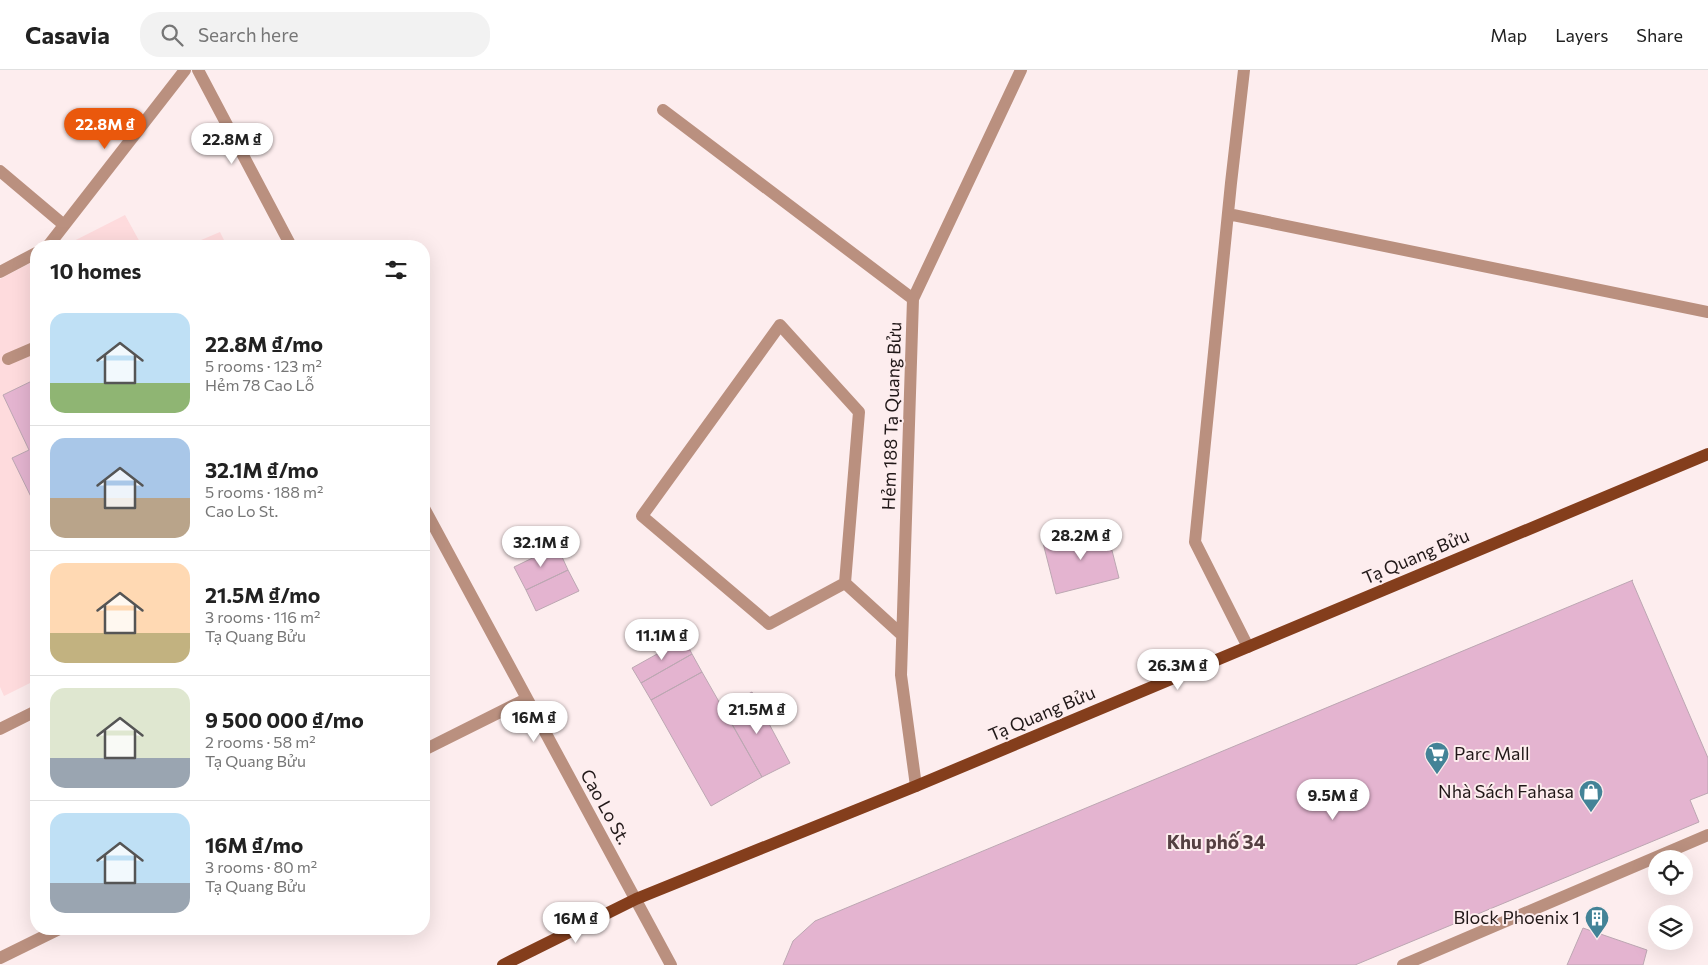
<!DOCTYPE html>
<html lang="en">
<head>
<meta charset="utf-8">
<style>
	:root { --surface:#fff; --page:#f2f2f2; --text:#222; --muted:#767676; --line:#e0e0e0; --accent:#ea580c }
	body { margin:0; font-family:Commissioner,sans-serif; background:var(--page); color:var(--text); height:100vh; display:flex; flex-direction:column; font-size:19px; white-space:nowrap }
	* { box-sizing:border-box; margin:0 }
	p { font-size:16px; color:var(--muted) }
	.icon { flex:none; width:28px; height:28px; fill:none; stroke:currentColor; stroke-width:2; stroke-linecap:round; stroke-linejoin:round }
	.map { position:relative; flex:1; overflow:hidden }
	.drawer { position:absolute; left:30px; top:170px; width:400px; height:695px; display:flex; flex-direction:column; background:var(--surface); border-radius:20px; box-shadow:0 5px 20px #0002 }
	.drawer>* { flex:none }
	.buttons { position:absolute; left:1648px; top:780px; display:grid; gap:10px }
	.buttons a { display:grid; place-items:center; width:45px; height:45px; border-radius:50%; background:var(--surface); box-shadow:0 5px 20px #0002; font-size:25px }
	.price { position:absolute; translate:-50% -42px; padding:0 11px; border-radius:18px; background:#fff; color:#222; font-size:16px; line-height:32px; filter:drop-shadow(0 1px 2px #0008) }
	.price::after { content:''; position:absolute; left:50%; top:30px; width:15px; height:11px; margin-left:-8px; background:inherit; clip-path:polygon(0 0,100% 0,50% 100%) }
	.price.selected { background:var(--accent); color:#fff }
	ul { padding:0; list-style:none }
	li { display:flex; align-items:center; gap:15px; height:125px; padding:0 20px }
	li+li { border-top:1px solid var(--line) }
	li span { display:grid; place-items:center; flex:none; width:140px; height:100px; border-radius:15px; color:#555 }
	li>.icon { margin-inline-start:auto }
	span .icon { width:60px; height:60px; fill:#fffc; stroke-width:1 }
	li b { font-size:21px }
	h2 { display:flex; justify-content:space-between; align-items:center; height:60px; padding:0 20px; font-size:21px }
	header { display:flex; align-items:center; gap:30px; box-sizing:border-box; height:70px; padding:0 25px; background:var(--surface); border-bottom:1px solid var(--line) }
	header strong { font-size:24px }
	nav { display:flex; gap:28px; margin-inline-start:auto; font-size:18px }
	.search { width:350px; height:45px; background:var(--page); display:flex; align-items:center; gap:12px; box-sizing:border-box; padding:0 18px; border-radius:20px; color:var(--muted); font-size:19px }
	.map>svg:first-child { display:block }
	.built { fill:#fedbdd }
	.building { fill:#e4b4d0; stroke:#bca7b2 }
	.lines { fill:none; stroke-linecap:round; stroke-linejoin:round }
	.minor { stroke:#ba907f; stroke-width:12 }
	.major { stroke:#843e1c; stroke-width:12 }
	.labels { text-anchor:middle; stroke-width:4; stroke-linejoin:round; paint-order:stroke }
	.street-label { font-size:18px; fill:#211818; stroke:#fdedee }
	.poi-label { font-size:18px; fill:#211818; stroke:#fdedee; text-anchor:end }
	.neighbourhood-label { font-size:19px; font-weight:bold; fill:#554042; stroke:#fdedee }
</style>
</head>
<body>
<header>
<strong>Casavia</strong>
<div class="search"><svg class="icon" aria-label="search" viewBox="0 0 24 24"><circle cx="10" cy="10" r="6"/><path d="M15 15l6 6"/></svg>Search here</div>
<nav><a>Map</a><a>Layers</a><a>Share</a></nav>
</header>
<div class="map">
<svg width="1708" height="895" viewBox="0 0 1708 895">
	<rect width="100%" height="100%" fill="#fdedee"/>
	<!-- built -->
	<path class="built" d="M125,145L142,176H64Z
		M220,162L227,176H187Z
		M36,190V610L4,626L0,617V209Z"/>
	<!-- building -->
	<path class="building" d="M36,309V437L12,388L29,380L3,325Z
		M1106,457L1119,508L1056,524L1043,473Z
		M557,476L568,500L526,520L514,497Z
		M568,500L579,521L536,541L526,520Z
		M1633,510L1632,511L1708,688V723L1690,730L1699,752L1355,895H783L793,871L815,851Z
		M684,569L692,584L641,613L632,598Z
		M692,584L702,602L651,630L641,613Z
		M702,602L762,707L711,736L651,630Z
		M752,622L790,693L762,707L723,638Z
		M1583,858L1647,880L1643,895H1567Z"/>
	<g class="lines">
		<!-- minor -->
		<path class="minor" d="M198,0L291,176
			M1244,0L1231,113L1195,472L1248,577
			M663,40L913,229
			M0,101L64,155
			M1228,144L1708,242
			M48,176L185,0
			M0,202L36,183
			M8,289L36,277
			M424,438L671,895
			M845,513L859,342L780,255L642,446L769,554L845,513L902,565
			M0,659L36,641
			M424,680L526,629
			M916,716L901,605L913,229L1021,0
			M0,888L59,859
			M1403,895L1708,765"/>
		<!-- major -->
		<path class="major" d="M503,895L636,829L916,716L1708,384"/>
	</g>
	<!-- icons -->
	<defs>
		<symbol id="supermarket-pin" viewBox="-11 -11 22 30"><path d="M0 17L-7.5 6A9.5 9.5 0 1 1 7.5 6Z" fill="#438397" stroke="#fdedee"/><path d="M-6-5.5h2.5l.6 2H6L4.5 2H-2.5L-4.4-4H-6ZM-1.5 3.2a1.3 1.3 0 1 0 .1 0ZM3 3.2a1.3 1.3 0 1 0 .1 0Z" fill="#fff"/></symbol>
		<symbol id="shop-pin" viewBox="-11 -11 22 30"><path d="M0 17L-7.5 6A9.5 9.5 0 1 1 7.5 6Z" fill="#438397" stroke="#fdedee"/><path d="M-5-2.5h2.3a2.7 3.5 0 0 1 5.4 0H5L5.5 6h-11ZM-1.5-2.5h3a1.5 2.3 0 0 0-3 0Z" fill="#fff"/></symbol>
		<symbol id="building-pin" viewBox="-11 -11 22 30"><path d="M0 17L-7.5 6A9.5 9.5 0 1 1 7.5 6Z" fill="#438397" stroke="#fdedee"/><path d="M-4-6H4V6H1V3H-1V6H-4ZM-2.5-4.3h1.7v1.8h-1.7ZM.8-4.3h1.7v1.8H.8ZM-2.5-1h1.7V.8h-1.7ZM.8-1h1.7V.8H.8Z" fill="#fff"/></symbol>
	</defs>
	<g fill-rule="evenodd">
		<use href="#supermarket-pin" x="1423" y="670" width="28" height="38"/>
		<use href="#shop-pin" x="1577" y="708" width="28" height="38"/>
		<use href="#building-pin" x="1583" y="834" width="28" height="38"/>
	</g>
	<g class="labels">
		<!-- street labels -->
		<g class="street-label">
			<text transform="translate(892 346) rotate(-88)" y="6">Hẻm 188 Tạ Quang Bửu</text>
			<text transform="translate(1416 487) rotate(-23)" y="6">Tạ Quang Bửu</text>
			<text transform="translate(1042 644) rotate(-23)" y="6">Tạ Quang Bửu</text>
			<text transform="translate(605 737) rotate(61)" y="6">Cao Lo St.</text>
		</g>
		<!-- poi labels -->
		<g class="poi-label">
			<text x="1454" y="690" text-anchor="start">Parc Mall</text>
			<text x="1574" y="728">Nhà Sách Fahasa</text>
			<text x="1580" y="854">Block Phoenix 1</text>
		</g>
		<!-- neighbourhood labels -->
		<g class="neighbourhood-label">
			<text x="1216" y="779">Khu phố 34</text>
		</g>
	</g>
</svg>
<div class="buttons">
<a><svg class="icon" aria-label="locate" viewBox="0 0 24 24"><circle cx="12" cy="12" r="6"/><path d="M12 2v4M12 18v4M2 12h4M18 12h4"/></svg></a>
<a><svg class="icon" aria-label="layers" viewBox="0 0 24 24"><path d="M12 4l9 5-9 5-9-5zM3 14l9 5 9-5"/></svg></a>
</div>
<b class="price selected" style="left:105px;top:80px">22.8M ₫</b>
<b class="price" style="left:232px;top:95px">22.8M ₫</b>
<b class="price" style="left:1081px;top:491px">28.2M ₫</b>
<b class="price" style="left:541px;top:498px">32.1M ₫</b>
<b class="price" style="left:662px;top:591px">11.1M ₫</b>
<b class="price" style="left:1178px;top:621px">26.3M ₫</b>
<b class="price" style="left:757px;top:665px">21.5M ₫</b>
<b class="price" style="left:534px;top:673px">16M ₫</b>
<b class="price" style="left:1333px;top:751px">9.5M ₫</b>
<b class="price" style="left:576px;top:874px">16M ₫</b>
<section class="drawer">
<h2>10 homes<svg class="icon" aria-label="filters" viewBox="0 0 24 24"><path d="M4 7h16M4 17h16"/><circle cx="9" cy="7" r="2"/><circle cx="15" cy="17" r="2"/></svg></h2>
<ul>
<li><span style="background:linear-gradient(#bfe0f5 70%,#8fb573 0)"><svg class="icon" aria-label="home" viewBox="0 0 24 24"><path d="M3 11l9-7 9 7M6 9v11h12V9"/></svg></span><div><b>22.8M ₫/mo</b><p>5 rooms · 123 m²</p><p>Hẻm 78 Cao Lỗ</p></div></li>
<li><span style="background:linear-gradient(#a9c7e8 60%,#b9a48a 0)"><svg class="icon" aria-label="home" viewBox="0 0 24 24"><path d="M3 11l9-7 9 7M6 9v11h12V9"/></svg></span><div><b>32.1M ₫/mo</b><p>5 rooms · 188 m²</p><p>Cao Lo St.</p></div></li>
<li><span style="background:linear-gradient(#ffd9b3 70%,#c2b280 0)"><svg class="icon" aria-label="home" viewBox="0 0 24 24"><path d="M3 11l9-7 9 7M6 9v11h12V9"/></svg></span><div><b>21.5M ₫/mo</b><p>3 rooms · 116 m²</p><p>Tạ Quang Bửu</p></div></li>
<li><span style="background:linear-gradient(#dfe7d0 70%,#9aa5b1 0)"><svg class="icon" aria-label="home" viewBox="0 0 24 24"><path d="M3 11l9-7 9 7M6 9v11h12V9"/></svg></span><div><b>9 500 000 ₫/mo</b><p>2 rooms · 58 m²</p><p>Tạ Quang Bửu</p></div></li>
<li><span style="background:linear-gradient(#bfe0f5 70%,#9aa5b1 0)"><svg class="icon" aria-label="home" viewBox="0 0 24 24"><path d="M3 11l9-7 9 7M6 9v11h12V9"/></svg></span><div><b>16M ₫/mo</b><p>3 rooms · 80 m²</p><p>Tạ Quang Bửu</p></div></li>
</ul>
</section>
</div>
</body>
</html>
